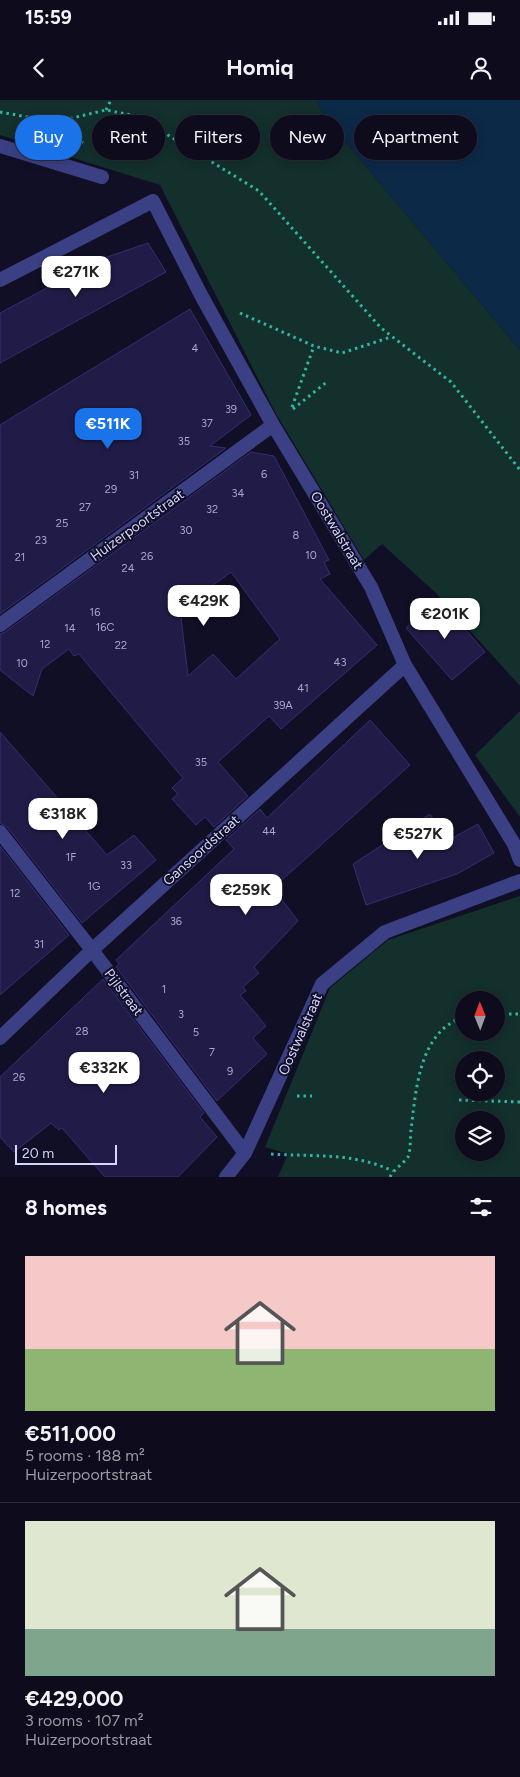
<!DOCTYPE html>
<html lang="en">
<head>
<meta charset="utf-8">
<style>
	:root { --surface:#0d0b1c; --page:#161425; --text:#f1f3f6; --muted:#9a9ba3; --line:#2d2b3b; --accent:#1a73e8 }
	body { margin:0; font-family:Figtree,sans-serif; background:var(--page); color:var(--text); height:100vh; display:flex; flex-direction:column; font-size:19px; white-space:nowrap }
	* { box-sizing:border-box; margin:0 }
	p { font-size:16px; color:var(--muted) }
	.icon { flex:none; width:28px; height:28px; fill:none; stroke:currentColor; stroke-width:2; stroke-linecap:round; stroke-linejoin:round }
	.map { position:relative; height:1077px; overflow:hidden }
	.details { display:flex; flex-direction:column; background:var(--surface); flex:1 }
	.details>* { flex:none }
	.guide { position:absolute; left:15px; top:15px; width:490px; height:45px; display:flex; gap:10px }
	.needle { width:32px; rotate:359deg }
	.controls { position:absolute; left:455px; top:891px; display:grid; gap:10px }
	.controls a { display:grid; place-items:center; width:50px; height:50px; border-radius:50%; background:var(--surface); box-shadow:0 2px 12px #0003,0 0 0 1px var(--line); font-size:25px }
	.scale { position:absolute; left:15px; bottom:12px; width:102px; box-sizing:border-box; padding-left:5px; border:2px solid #d6d5fe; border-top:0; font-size:14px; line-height:18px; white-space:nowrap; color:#d6d5fe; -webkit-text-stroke:4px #110f26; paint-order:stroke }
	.price { position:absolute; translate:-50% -42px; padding:0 11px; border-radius:10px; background:#fff; color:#222; font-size:16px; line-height:32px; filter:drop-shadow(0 1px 2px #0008) }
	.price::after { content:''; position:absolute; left:50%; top:30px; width:15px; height:11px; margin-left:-8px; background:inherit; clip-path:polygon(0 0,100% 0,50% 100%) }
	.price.on { background:var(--accent); color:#fff }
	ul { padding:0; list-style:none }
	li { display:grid; align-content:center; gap:10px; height:265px; padding:0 25px }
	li+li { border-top:1px solid var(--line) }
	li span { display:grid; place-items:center; height:155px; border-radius:0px; color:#555 }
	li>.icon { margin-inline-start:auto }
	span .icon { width:90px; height:90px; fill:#fffc; stroke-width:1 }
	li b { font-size:21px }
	h2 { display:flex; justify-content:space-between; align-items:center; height:60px; padding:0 25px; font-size:21px }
	.tag { padding:0 18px; border-radius:22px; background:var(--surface); box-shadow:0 2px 12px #0003,0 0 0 1px var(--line); font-size:18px; line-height:45px }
	.tag.on { background:var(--accent); color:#fff }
	.status { display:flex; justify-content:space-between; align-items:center; height:35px; padding:0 25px; background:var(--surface); direction:ltr }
	.status svg { height:14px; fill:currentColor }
	header { display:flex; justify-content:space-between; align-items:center; height:65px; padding:0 25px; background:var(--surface); font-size:22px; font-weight:700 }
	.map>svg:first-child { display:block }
	.green { fill:#13302c; fill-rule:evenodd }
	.water { fill:#0d2948 }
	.building { fill:#201c47; stroke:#342e72; fill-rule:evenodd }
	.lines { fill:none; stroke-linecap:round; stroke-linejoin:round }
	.path { stroke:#31b6a0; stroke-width:3; stroke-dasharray:2.5 4; stroke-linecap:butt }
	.minor { stroke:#3b4084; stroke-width:14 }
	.labels { text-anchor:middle; stroke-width:4; stroke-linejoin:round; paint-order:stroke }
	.number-label { font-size:11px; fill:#a8a7d0 }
	.street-label { font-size:14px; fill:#d6d5fe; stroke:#110f26 }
</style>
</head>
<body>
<div class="status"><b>15:59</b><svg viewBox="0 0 49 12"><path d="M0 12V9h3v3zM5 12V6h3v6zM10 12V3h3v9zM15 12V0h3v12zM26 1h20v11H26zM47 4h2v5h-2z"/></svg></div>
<header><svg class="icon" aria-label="back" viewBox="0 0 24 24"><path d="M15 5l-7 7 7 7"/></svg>Homiq<svg class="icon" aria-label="person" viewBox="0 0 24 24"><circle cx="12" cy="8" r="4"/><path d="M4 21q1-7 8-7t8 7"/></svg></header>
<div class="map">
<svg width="520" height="1077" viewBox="0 0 520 1077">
	<rect width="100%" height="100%" fill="#110f26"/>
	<!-- green -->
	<path class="green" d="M0,0H316L328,21L520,250V586L437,494L382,444L364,460L275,312L160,85L0,35Z
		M520,611V717L475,655Z
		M520,796V1077H278L288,1054L265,1047L330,888L388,840ZM464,900H496V932H464ZM464,960H496V992H464ZM464,1020H496V1052H464Z"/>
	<!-- water -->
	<path class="water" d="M316,0H520V250L328,21Z"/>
	<!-- building -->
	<path class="building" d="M148,143L166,172L0,263V213L88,166L87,164Z
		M190,209L251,315L210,346L226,348L0,514V325Z
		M251,352L274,356L329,460L324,462L330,474L320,479L377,545L281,629L269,616L218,662L248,696L214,727L205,717L196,725L172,699L178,694L172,688L183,678L79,554L74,556L69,549L42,569L33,596L0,570V534L5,532ZM231,472L280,539L236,579L213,554L188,576L180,509Z
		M439,499L485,552L452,580L406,528Z
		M370,620L410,665L273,788L298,821L254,867L259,873L243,887L246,891L240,895L266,926L253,938L267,954L217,1001L116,867L119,864L116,860L234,749L226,740L260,709L267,718Z
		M0,632L107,755L134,735L156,760L82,823L7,727L0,723Z
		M430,714L447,741L478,724L494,753L457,774L366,805L353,764Z
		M0,746L69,835L0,895Z
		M103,879L204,1013L200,1017L217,1037L178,1077H105L62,1028L59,1030L51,1023L14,1052L0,1037V977Z"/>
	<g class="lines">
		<!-- path -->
		<path class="path" d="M106,10L111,0
			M0,12L55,22L106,10L137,16L259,91L381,228L451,282L520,370
			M55,22L83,43
			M240,213L314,246L342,253L391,237
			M292,307L314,246
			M293,309L328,281
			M496,914H520
			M297,996H312
			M459,1000L520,1002
			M271,1054C315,1057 352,1052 393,1071
			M390,1077C394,1069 403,1064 408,1057C411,1050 410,1037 411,1030C416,990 419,931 464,917"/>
		<!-- minor -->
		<path class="minor" d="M0,46L102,77
			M0,180L153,101L201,195L273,325L371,487L405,565L514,744L520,760
			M0,525L273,325
			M0,732L92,850L245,1053
			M0,938L92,850L405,565
			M226,1077L245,1053L322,884L385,832L520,781"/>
	</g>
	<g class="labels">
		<!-- number labels -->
		<g class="number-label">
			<text x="195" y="252">4</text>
			<text x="231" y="313">39</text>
			<text x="207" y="327">37</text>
			<text x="184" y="345">35</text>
			<text x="264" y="378">6</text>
			<text x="134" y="379">31</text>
			<text x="111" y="393">29</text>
			<text x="238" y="397">34</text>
			<text x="85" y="411">27</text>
			<text x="212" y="413">32</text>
			<text x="62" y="427">25</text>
			<text x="186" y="434">30</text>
			<text x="296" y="439">8</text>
			<text x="41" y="444">23</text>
			<text x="311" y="459">10</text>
			<text x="147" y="460">26</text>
			<text x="20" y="461">21</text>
			<text x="128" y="472">24</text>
			<text x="95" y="516">16</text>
			<text x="105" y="531">16C</text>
			<text x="70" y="532">14</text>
			<text x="45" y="548">12</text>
			<text x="121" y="549">22</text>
			<text x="340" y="566">43</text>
			<text x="22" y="567">10</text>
			<text x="303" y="592">41</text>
			<text x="283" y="609">39A</text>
			<text x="201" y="666">35</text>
			<text x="269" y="735">44</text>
			<text x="71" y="761">1F</text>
			<text x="126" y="769">33</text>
			<text x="94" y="790">1G</text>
			<text x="15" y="797">12</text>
			<text x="176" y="825">36</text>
			<text x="39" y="848">31</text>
			<text x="164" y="893">1</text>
			<text x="181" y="918">3</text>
			<text x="82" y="935">28</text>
			<text x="196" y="936">5</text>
			<text x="212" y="956">7</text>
			<text x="230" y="975">9</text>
			<text x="19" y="981">26</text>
		</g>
		<!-- street labels -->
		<g class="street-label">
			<text transform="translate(137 425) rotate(-36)" y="5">Huizerpoortstraat</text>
			<text transform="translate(337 430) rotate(59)" y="5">Oostwalstraat</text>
			<text transform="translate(201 750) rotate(-42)" y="5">Gansoordstraat</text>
			<text transform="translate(124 892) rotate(53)" y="5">Pijlstraat</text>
			<text transform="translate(300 934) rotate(-66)" y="5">Oostwalstraat</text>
		</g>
	</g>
</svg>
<div class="controls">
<a><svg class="needle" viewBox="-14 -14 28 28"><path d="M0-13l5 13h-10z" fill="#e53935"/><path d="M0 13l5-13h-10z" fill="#9a9ba3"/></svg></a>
<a><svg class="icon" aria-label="locate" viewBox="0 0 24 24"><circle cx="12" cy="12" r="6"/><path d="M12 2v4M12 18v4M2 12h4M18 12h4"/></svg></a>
<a><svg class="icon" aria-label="layers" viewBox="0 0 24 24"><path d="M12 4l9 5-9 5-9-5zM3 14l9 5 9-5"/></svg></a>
</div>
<div class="scale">20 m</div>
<b class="price" style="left:76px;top:198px">€271K</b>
<b class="price on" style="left:108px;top:350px">€511K</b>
<b class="price" style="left:204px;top:527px">€429K</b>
<b class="price" style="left:445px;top:540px">€201K</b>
<b class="price" style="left:63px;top:740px">€318K</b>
<b class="price" style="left:418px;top:760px">€527K</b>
<b class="price" style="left:246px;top:816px">€259K</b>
<b class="price" style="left:104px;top:994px">€332K</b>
<div class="guide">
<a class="tag on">Buy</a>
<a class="tag">Rent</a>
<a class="tag">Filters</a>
<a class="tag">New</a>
<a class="tag">Apartment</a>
</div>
</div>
<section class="details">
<h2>8 homes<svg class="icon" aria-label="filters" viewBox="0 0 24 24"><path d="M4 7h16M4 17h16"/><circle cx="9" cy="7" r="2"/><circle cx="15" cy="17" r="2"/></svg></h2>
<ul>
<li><span style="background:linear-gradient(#f6c9c9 60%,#8fb573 0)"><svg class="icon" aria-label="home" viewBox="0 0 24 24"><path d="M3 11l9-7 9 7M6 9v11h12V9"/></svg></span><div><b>€511,000</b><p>5 rooms · 188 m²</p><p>Huizerpoortstraat</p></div></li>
<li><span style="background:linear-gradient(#dfe7d0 70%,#7fa58c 0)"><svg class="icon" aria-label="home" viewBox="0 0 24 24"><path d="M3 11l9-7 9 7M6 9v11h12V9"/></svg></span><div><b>€429,000</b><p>3 rooms · 107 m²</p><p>Huizerpoortstraat</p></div></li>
</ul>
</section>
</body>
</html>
